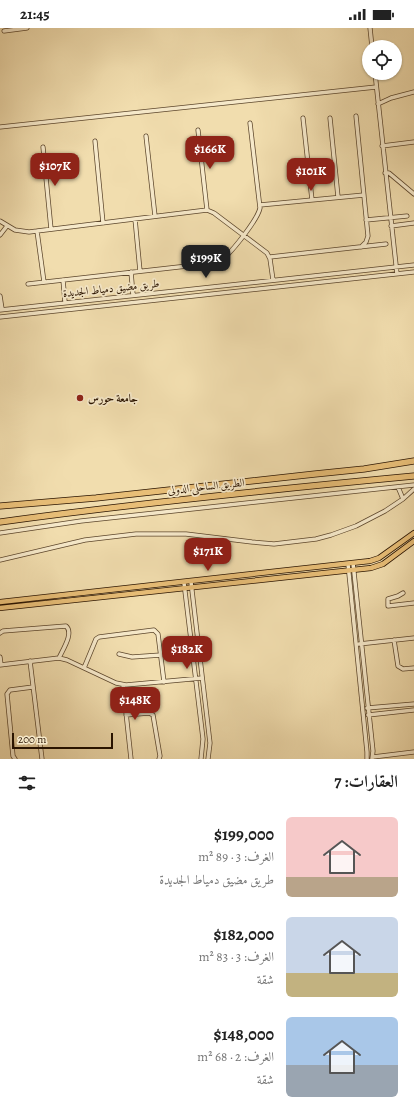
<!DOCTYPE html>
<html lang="ar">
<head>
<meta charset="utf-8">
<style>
	:root { --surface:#fff; --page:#f6f6f6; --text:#222; --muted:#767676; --accent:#8f2418 }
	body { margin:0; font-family:Alegreya,Amiri,serif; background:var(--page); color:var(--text); direction:rtl; height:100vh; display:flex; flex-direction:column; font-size:15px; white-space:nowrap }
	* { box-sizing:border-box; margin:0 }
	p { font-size:13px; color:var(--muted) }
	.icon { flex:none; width:22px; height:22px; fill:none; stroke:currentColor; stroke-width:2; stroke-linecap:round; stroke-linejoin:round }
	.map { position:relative; height:731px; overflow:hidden; direction:ltr }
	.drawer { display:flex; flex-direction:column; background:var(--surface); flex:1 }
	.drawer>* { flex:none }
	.buttons { position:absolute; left:362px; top:12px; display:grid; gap:8px }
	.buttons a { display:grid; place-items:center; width:40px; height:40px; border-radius:50%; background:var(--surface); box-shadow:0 1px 3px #0004; font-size:20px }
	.scale { position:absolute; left:12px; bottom:10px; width:101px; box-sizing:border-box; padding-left:4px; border:2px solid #2a1400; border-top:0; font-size:11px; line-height:14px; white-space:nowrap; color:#2a1400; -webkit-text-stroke:3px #f6e9ca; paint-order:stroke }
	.price { position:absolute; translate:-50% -34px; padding:0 9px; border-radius:8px; background:var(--accent); color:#fff; font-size:13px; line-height:26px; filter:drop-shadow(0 1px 2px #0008) }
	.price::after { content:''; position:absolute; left:50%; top:24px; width:12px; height:9px; margin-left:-6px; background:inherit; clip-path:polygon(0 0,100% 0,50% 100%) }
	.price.current { background:#222; color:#fff }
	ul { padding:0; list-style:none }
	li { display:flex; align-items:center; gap:12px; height:100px; padding:0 16px }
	li span { display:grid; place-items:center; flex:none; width:112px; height:80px; border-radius:6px; color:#555 }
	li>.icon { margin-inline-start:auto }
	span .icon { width:48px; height:48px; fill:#fffc; stroke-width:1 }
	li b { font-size:17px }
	h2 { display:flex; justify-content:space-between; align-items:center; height:48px; padding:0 16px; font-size:17px }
	.status { display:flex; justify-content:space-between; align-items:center; height:28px; padding:0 20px; background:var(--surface); direction:ltr }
	.status svg { height:11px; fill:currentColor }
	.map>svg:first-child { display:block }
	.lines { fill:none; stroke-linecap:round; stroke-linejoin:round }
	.minor-casing { stroke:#5c462c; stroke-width:5 }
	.major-casing { stroke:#2a1400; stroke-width:6 }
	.highway-casing { stroke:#2a1400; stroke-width:7 }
	.minor { stroke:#f6e9ca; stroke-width:3.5 }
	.major { stroke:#e8be77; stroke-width:4.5 }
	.highway { stroke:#e8be77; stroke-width:5.5 }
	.poi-dot { fill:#8f2418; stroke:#f6e9ca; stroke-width:1.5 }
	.labels { text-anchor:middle; stroke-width:3.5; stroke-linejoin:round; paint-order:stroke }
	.street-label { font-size:11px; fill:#2a1400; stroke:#f6e9ca }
	.poi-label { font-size:11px; font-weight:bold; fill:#2a1400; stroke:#f6e9ca; text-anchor:start }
</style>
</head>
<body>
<div class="status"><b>21:45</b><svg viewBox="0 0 49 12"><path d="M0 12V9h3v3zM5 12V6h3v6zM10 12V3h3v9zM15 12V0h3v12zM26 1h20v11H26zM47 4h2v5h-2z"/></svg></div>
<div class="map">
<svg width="414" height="731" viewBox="0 0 414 731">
	<rect width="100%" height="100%" fill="#f1ddae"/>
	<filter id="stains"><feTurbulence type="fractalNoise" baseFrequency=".005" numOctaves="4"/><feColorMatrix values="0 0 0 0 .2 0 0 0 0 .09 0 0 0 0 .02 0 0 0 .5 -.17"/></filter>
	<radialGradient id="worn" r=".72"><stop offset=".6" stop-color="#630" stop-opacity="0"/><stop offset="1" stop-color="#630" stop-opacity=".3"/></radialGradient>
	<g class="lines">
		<defs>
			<path id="minor" d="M370,0L372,19
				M4,3L27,0
				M375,45L397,246
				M378,76L391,70L414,64
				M356,88L368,208L366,214L361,219
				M303,90L312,172
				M330,90L338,169
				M0,99L376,59
				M198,102L207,182
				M146,108L155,188
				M95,113L103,195
				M382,118L414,114
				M43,119L51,201
				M385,145H389L414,166
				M260,177L364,167
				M135,191L140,243
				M366,192L407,188
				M0,193L15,202L29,204L207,182L214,185L267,225L270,231L273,252
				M391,198L414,195
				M37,203L44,254
				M0,207L7,198
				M270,229L386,216
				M131,244L133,267
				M63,252L65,274
				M28,256L214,235C218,234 222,232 225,229C234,221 258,191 260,180L250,95
				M0,268L2,281
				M0,282L414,237
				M0,289L414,244
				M398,459L403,471
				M0,505L81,493L414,457
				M0,532L85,512L136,506H186L252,514L274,516L316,511L331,507L356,498L385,483L403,471L414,461
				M353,535L373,723L372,731
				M348,536L367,724V731
				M191,554L210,715L208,731
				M184,555L203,711L201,731
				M403,565L398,568L388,571V578L414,575
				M0,605L3,603L66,598C74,605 63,621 59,630
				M394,612L398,638L403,641L414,640
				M359,616L414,610
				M119,626L132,629L161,627
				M0,629L1,637
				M30,633L42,731
				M0,637L59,630L67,632L116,655L126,657L202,650
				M84,640L96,611L99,609L154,602L158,606L164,654
				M123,657L131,731
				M367,680L414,676
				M126,687L149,685L153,687L160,728L159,731
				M368,687L414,682
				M373,729L414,724
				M15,731L13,728L7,666L10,662L33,659"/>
			<path id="major" d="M0,574L370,533L379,530L414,505
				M0,580L371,540L383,536L414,513"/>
			<path id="highway" d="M0,478L96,470L315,446L364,441L414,433
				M0,494C138,475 276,461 414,448"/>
		</defs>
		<!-- minor casing -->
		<use href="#minor" class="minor-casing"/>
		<!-- major casing -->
		<use href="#major" class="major-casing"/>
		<!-- highway casing -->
		<use href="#highway" class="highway-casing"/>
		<!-- minor -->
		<use href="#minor" class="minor"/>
		<!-- major -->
		<use href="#major" class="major"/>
		<!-- highway -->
		<use href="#highway" class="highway"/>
	</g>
	<!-- markers -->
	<circle class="poi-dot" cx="80" cy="370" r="4"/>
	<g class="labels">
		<!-- street labels -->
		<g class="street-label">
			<text transform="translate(111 260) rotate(-6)" y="4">طريق مضيق دمياط الجديدة</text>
			<text transform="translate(206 458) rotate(-6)" y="4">الطريق الساحلى الدولى</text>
		</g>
		<!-- poi labels -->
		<g class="poi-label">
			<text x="88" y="374">جامعة حورس</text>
		</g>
	</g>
	<rect width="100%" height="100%" filter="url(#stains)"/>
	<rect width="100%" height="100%" fill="url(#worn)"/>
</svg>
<div class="buttons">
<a><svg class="icon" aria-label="locate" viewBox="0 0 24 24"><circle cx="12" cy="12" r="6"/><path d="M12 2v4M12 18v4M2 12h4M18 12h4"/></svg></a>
</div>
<div class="scale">200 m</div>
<b class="price" style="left:210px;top:142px">$166K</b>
<b class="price" style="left:55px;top:159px">$107K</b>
<b class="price" style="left:311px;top:164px">$101K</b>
<b class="price current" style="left:206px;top:251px">$199K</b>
<b class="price" style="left:208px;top:544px">$171K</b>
<b class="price" style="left:187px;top:642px">$182K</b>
<b class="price" style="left:135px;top:693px">$148K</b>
</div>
<section class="drawer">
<h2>العقارات: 7<svg class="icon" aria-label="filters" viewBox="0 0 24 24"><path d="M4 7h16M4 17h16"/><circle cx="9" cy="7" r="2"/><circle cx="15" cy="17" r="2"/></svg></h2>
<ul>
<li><span style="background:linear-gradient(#f6c9c9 75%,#b9a48a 0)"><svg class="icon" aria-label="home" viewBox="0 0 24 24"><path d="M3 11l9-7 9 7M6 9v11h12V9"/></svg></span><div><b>$199,000</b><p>الغرف: 3 · 89 m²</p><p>طريق مضيق دمياط الجديدة</p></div></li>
<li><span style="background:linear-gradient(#c9d6e8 70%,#c2b280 0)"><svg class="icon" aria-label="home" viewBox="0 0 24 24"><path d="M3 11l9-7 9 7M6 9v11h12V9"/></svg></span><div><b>$182,000</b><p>الغرف: 3 · 83 m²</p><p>شقة</p></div></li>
<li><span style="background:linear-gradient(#a9c7e8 60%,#9aa5b1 0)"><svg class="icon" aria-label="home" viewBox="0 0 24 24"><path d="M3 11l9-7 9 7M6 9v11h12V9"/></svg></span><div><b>$148,000</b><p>الغرف: 2 · 68 m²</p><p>شقة</p></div></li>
</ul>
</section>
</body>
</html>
